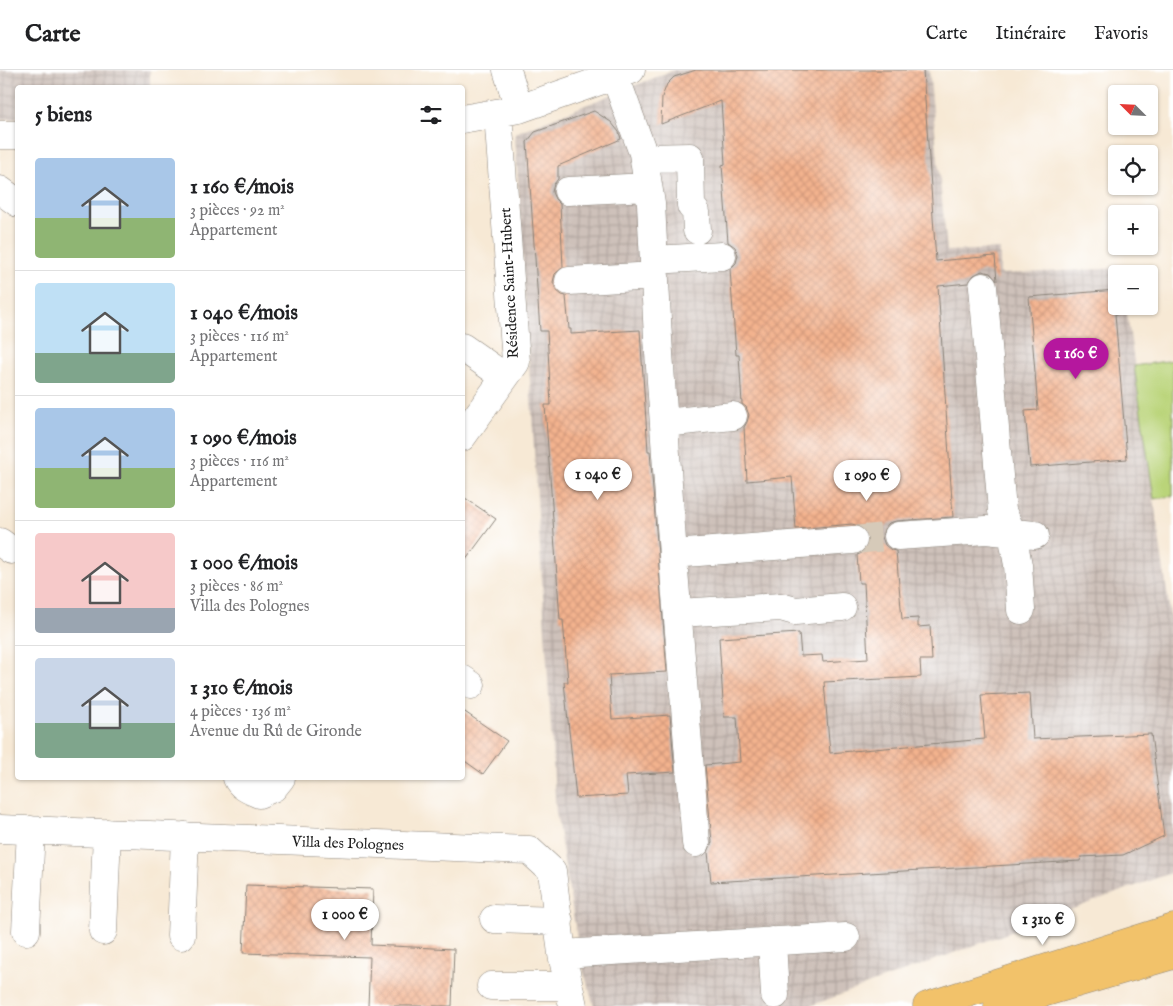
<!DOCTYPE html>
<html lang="fr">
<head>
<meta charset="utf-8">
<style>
	:root { --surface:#fff; --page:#f2f2f2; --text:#202124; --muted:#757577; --line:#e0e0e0; --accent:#b5179e }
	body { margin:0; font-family:"IM FELL English",serif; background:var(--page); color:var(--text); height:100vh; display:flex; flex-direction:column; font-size:19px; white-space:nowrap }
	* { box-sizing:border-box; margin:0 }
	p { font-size:16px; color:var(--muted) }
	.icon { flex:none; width:28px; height:28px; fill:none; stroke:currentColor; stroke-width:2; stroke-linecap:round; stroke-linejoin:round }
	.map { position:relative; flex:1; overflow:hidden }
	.drawer { position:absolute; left:15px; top:15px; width:450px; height:695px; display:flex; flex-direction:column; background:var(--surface); border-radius:5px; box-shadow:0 1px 4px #0004 }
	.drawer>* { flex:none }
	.needle { width:32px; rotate:294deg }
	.tools { position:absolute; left:1108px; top:15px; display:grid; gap:10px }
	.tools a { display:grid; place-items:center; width:50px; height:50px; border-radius:5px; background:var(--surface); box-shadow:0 1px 4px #0004; font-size:25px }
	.price { position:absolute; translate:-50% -42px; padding:0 11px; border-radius:18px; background:#fff; color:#222; font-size:16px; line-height:32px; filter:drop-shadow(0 1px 2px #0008) }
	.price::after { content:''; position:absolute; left:50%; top:30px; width:15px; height:11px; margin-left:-8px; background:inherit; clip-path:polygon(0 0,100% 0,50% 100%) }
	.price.on { background:var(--accent); color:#fff }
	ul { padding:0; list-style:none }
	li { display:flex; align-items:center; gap:15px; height:125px; padding:0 20px }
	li+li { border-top:1px solid var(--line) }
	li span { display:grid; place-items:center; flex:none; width:140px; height:100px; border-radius:5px; color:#555 }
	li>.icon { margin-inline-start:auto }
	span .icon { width:60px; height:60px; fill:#fffc; stroke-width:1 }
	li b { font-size:21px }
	h2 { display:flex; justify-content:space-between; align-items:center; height:60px; padding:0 20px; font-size:21px }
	header { display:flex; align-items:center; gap:30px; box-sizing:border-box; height:70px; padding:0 25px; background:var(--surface); border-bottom:1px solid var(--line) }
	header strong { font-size:24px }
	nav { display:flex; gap:28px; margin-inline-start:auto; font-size:18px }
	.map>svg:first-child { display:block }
	.industrial { fill:url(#industrial-grid) }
	.green { fill:#bad479; stroke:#6b784a }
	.building { fill:url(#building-cross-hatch) }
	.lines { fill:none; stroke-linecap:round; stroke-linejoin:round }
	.minor-tunnel { stroke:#d6cab9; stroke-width:28; stroke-dasharray:28 14; stroke-linecap:butt }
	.minor-casing { stroke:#8a8278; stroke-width:29 }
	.major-casing { stroke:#8a8278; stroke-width:29 }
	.minor { stroke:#fff; stroke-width:28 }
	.major { stroke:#f2c26a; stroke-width:28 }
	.labels { text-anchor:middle; stroke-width:4; stroke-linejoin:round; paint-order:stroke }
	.street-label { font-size:15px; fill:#1c1c1c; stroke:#fff }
</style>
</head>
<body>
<header>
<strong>Carte</strong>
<nav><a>Carte</a><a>Itinéraire</a><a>Favoris</a></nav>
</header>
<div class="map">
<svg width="1173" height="936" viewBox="0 0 1173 936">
	<defs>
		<pattern id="industrial-grid" width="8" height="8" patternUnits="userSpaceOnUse" patternTransform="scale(1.25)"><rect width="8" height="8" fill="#cec1ba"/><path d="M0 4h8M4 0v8" fill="none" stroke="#b0a59f"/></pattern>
		<pattern id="building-cross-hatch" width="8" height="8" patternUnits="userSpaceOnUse" patternTransform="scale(1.25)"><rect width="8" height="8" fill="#f3b28e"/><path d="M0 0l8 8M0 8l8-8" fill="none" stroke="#d0987a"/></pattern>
	</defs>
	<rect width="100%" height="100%" fill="#fff"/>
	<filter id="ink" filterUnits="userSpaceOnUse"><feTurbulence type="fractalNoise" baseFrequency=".02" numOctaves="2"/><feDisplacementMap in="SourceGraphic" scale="10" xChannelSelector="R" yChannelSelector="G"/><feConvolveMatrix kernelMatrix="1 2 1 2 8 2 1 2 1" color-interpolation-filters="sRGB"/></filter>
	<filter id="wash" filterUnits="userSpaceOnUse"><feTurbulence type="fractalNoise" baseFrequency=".0096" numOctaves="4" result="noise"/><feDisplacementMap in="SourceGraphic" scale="20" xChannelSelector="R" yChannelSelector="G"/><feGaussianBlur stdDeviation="1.12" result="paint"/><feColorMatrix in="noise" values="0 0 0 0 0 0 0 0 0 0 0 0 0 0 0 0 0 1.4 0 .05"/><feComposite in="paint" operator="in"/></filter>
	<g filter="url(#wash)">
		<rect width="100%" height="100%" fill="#f7e9d5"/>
		<!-- industrial -->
		<path class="industrial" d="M0,0H150V17L18,18L17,49H0Z
			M674,0H929L947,181L1000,179V204L1121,198V204H1116V236H1126L1173,564V802L810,936H594L581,892L556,742L515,63Z"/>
		<!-- green -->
		<path class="green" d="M1173,290V426L1154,429L1134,296Z"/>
		<g id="blocks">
			<!-- building -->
			<path class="building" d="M696,0H923L936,191L995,186L997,211L990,203L982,201L974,205L968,213L938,216L953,447L896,451L889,453L884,459L882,467L885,475L891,480L896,481L902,549L918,548V557L930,556L932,590H920L921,607L824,612L830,683L985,669L981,625L1030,623L1033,669L1151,664L1164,766L1123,785L1081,787L1080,791L711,812L708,782L712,772L705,695L740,692L737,647H724L719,568L799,563L801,586L822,585L823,592L868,589L864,513H859L857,485L862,483L867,477L869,469L866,461L859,456L852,454L796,459L792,407L747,411L744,357L747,352L749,345L746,337L742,334L739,285H736L730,199L736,193L738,185L735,177L728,172L722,95L725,94L721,31L661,54L662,27L667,14L674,7Z
				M594,41L611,52L619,62L621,69L558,96V109L554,114L552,122L555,129L560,134L563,197L555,204L553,212L556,220L562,225L566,226L569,259H571V264L640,260L648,381H650L667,602L609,605L612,649L670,645L675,702L626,705L628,725L576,728L564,612H568L563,550H560L545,335H551L547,261H540L527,72L535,62Z
				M1116,220V236H1129V243L1115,244L1127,389L1030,397L1025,341L1038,340L1029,227Z
				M462,426L496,449L462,495Z
				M462,640L507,671L483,704L462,689Z
				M246,815L373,819L371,875L454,879L452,936H368L370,887L243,883Z"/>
		</g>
	</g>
	<g filter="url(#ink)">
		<use href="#blocks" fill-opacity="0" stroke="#8a8278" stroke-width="1"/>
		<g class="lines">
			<!-- minor-tunnel -->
			<path class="minor-tunnel" d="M853,470L898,466"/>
			<defs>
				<path id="minor" d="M507,0L519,39
					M615,6L643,83L651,134L658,268L674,500L696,773
					M462,49L519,39L631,0
					M0,65H18
					M644,88L690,87L691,136L696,142L697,160
					M0,120L18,133
					M568,121L648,117
					M654,190L722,186
					M569,211L655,206
					M983,217L1002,441L1012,463L1018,495L1021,540
					M462,277L505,307
					M664,353L733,346
					M462,367L516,292L498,43
					M898,466L986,460L1035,465
					M0,472L11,480
					M673,484L853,470
					M678,543L781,537L795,541L842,537
					M462,609L471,615
					M237,708C241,717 250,720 259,724L273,718L281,708
					M0,759L529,780L552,801L562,884L573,936
					M494,849L559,851
					M26,861L31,760
					M103,861L107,763
					M181,866L185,766
					M772,871L775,925
					M562,884L846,867
					M491,916H567"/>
				<path id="major" d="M927,936L1173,858
					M998,936L1173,885"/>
			</defs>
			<!-- minor casing -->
			<use href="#minor" class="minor-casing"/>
			<!-- major casing -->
			<use href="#major" class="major-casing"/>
			<!-- minor -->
			<use href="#minor" class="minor"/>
			<!-- major -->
			<use href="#major" class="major"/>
		</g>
	</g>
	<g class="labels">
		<!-- street labels -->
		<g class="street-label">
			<text transform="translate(509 213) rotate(-93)" y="5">Résidence Saint-Hubert</text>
			<text transform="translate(348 773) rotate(2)" y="5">Villa des Polognes</text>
		</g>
	</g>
</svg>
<div class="tools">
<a><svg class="needle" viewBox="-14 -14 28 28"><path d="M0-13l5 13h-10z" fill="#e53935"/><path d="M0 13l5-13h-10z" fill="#757577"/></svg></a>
<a><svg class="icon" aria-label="locate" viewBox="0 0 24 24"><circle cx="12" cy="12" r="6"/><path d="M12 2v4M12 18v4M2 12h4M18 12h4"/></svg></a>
<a>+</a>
<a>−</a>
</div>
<b class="price on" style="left:1076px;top:310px">1 160 €</b>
<b class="price" style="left:598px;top:431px">1 040 €</b>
<b class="price" style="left:867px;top:432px">1 090 €</b>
<b class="price" style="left:345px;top:871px">1 000 €</b>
<b class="price" style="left:1043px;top:876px">1 310 €</b>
<section class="drawer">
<h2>5 biens<svg class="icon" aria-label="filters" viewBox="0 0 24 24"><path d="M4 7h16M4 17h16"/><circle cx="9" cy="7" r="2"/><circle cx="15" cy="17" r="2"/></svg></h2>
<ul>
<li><span style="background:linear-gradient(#a9c7e8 60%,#8fb573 0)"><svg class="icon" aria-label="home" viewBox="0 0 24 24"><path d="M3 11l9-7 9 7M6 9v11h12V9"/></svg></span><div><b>1 160 €/mois</b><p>3 pièces · 92 m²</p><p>Appartement</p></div></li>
<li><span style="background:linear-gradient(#bfe0f5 70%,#7fa58c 0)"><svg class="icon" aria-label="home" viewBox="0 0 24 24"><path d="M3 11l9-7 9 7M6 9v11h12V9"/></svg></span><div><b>1 040 €/mois</b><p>3 pièces · 116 m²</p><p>Appartement</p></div></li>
<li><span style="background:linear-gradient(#a9c7e8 60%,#8fb573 0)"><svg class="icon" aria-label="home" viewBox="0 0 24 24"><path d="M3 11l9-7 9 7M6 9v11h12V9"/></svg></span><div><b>1 090 €/mois</b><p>3 pièces · 116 m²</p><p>Appartement</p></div></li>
<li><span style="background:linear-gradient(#f6c9c9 75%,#9aa5b1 0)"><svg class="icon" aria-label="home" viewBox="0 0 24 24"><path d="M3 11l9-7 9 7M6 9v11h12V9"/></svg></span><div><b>1 000 €/mois</b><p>3 pièces · 86 m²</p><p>Villa des Polognes</p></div></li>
<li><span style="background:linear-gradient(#c9d6e8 65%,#7fa58c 0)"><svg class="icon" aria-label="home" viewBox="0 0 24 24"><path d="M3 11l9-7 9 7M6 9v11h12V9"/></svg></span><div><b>1 310 €/mois</b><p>4 pièces · 136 m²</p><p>Avenue du Rû de Gironde</p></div></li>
</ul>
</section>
</div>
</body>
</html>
